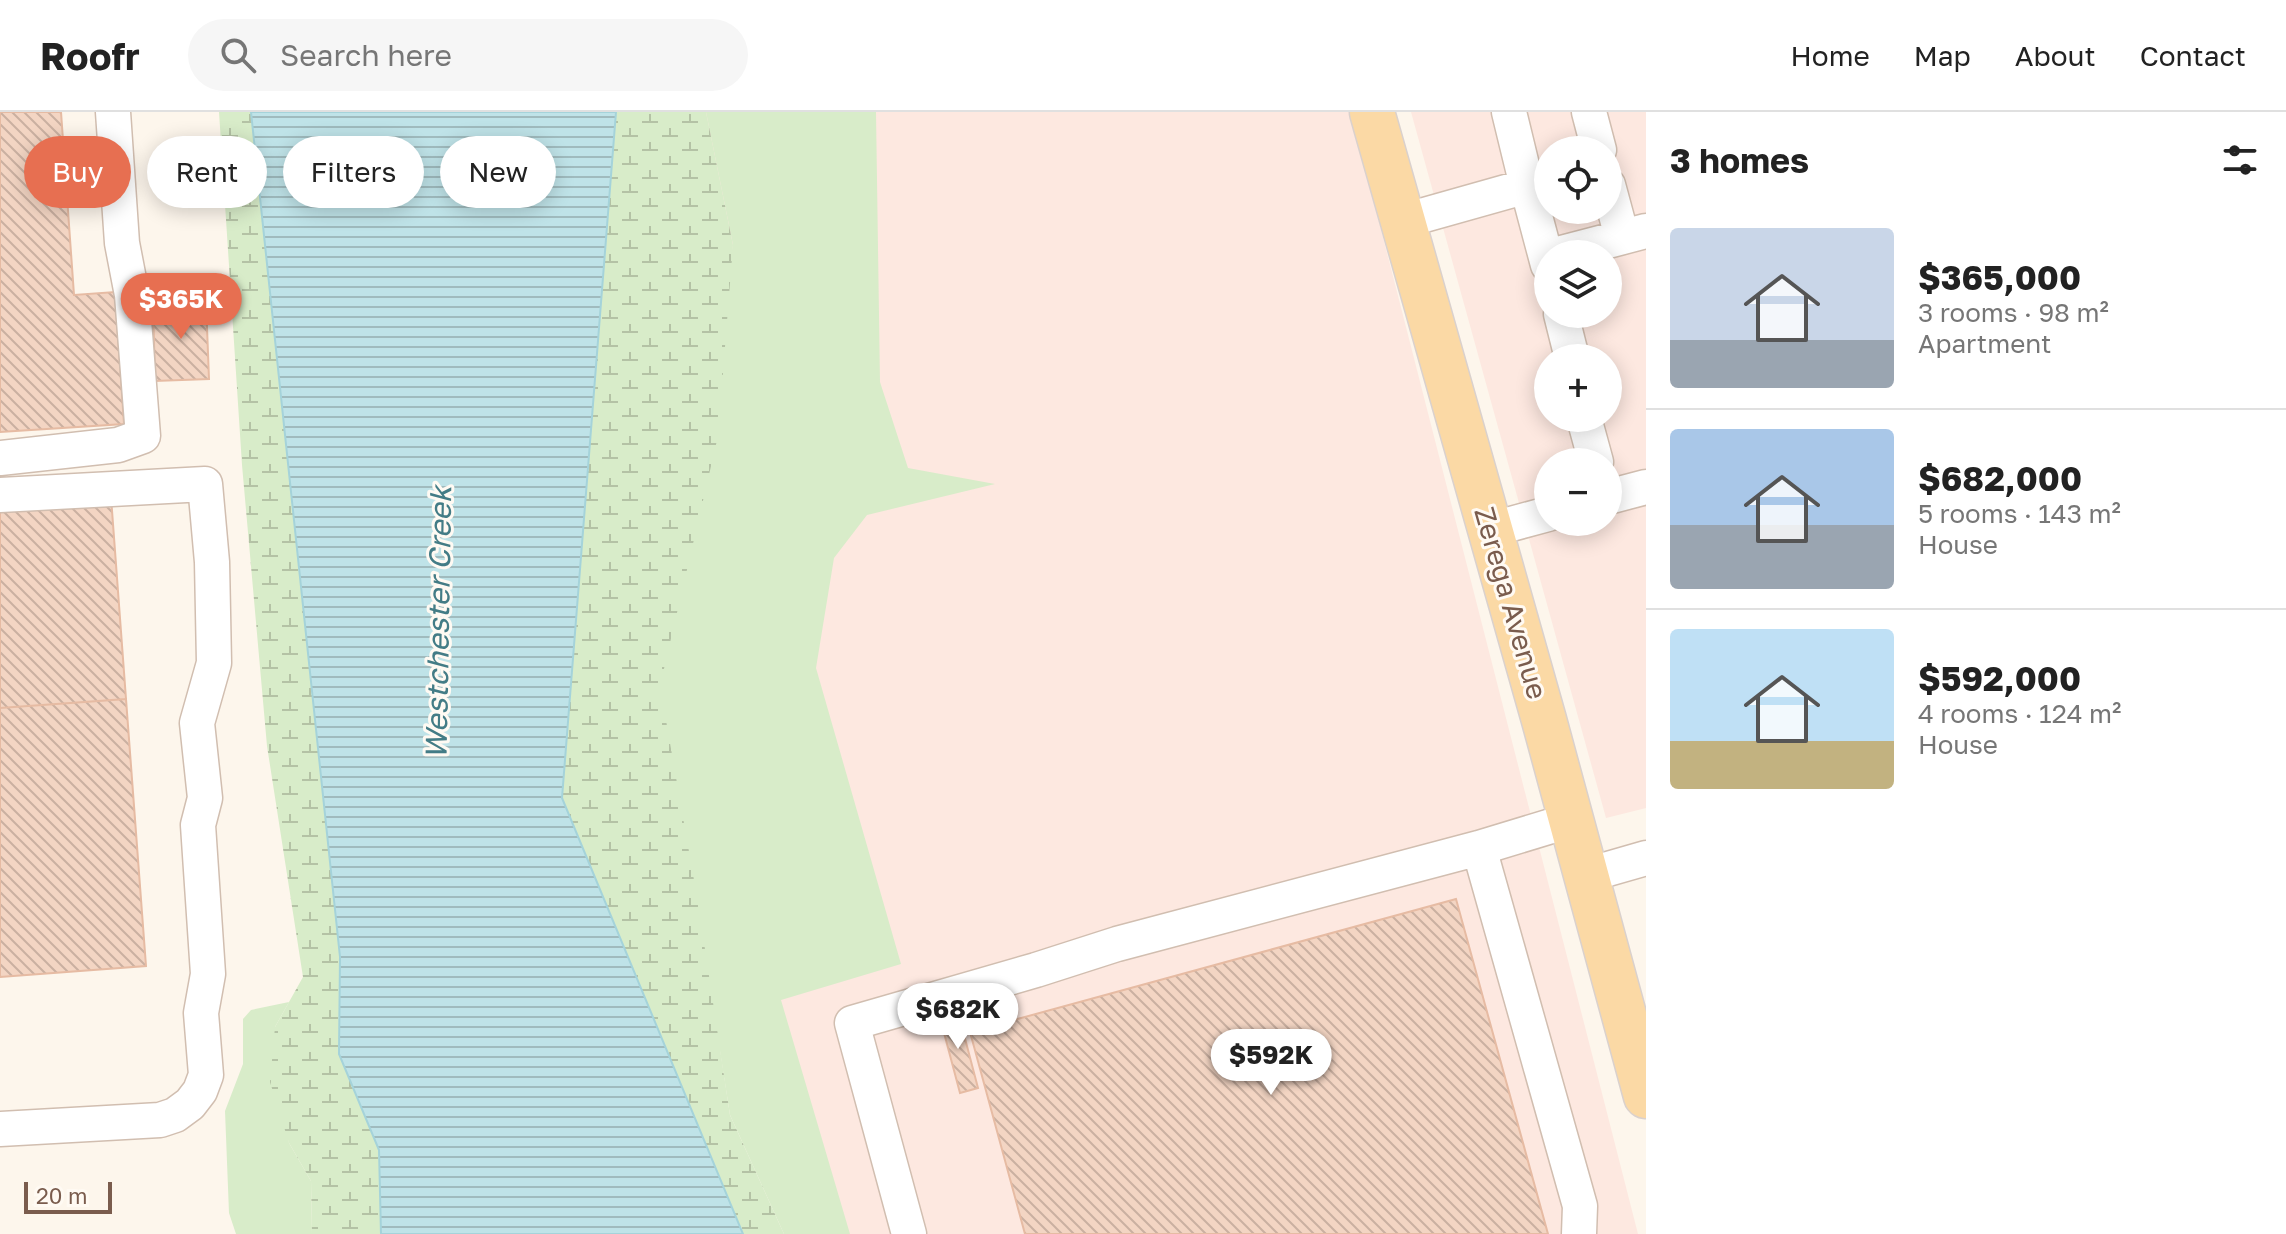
<!DOCTYPE html>
<html lang="en">
<head>
<meta charset="utf-8">
<style>
	:root { --surface:#fff; --page:#f6f6f6; --text:#222; --muted:#767676; --line:#e0e0e0; --accent:#e76f51 }
	body { margin:0; font-family:"Golos Text",sans-serif; background:var(--page); color:var(--text); height:100vh; display:flex; flex-direction:column; font-size:30px; white-space:nowrap }
	* { box-sizing:border-box; margin:0 }
	p { font-size:26px; color:var(--muted) }
	.icon { flex:none; width:44px; height:44px; fill:none; stroke:currentColor; stroke-width:2; stroke-linecap:round; stroke-linejoin:round }
	.map { position:relative; flex:1; overflow:hidden }
	.sheet { display:flex; flex-direction:column; background:var(--surface); width:640px }
	.sheet>* { flex:none }
	.top-card { position:absolute; left:24px; top:24px; width:760px; height:72px; display:flex; gap:16px }
	.fabs { position:absolute; left:1534px; top:24px; display:grid; gap:16px }
	.fabs a { display:grid; place-items:center; width:88px; height:88px; border-radius:50%; background:var(--surface); box-shadow:0 4px 20px #0003; font-size:40px }
	.scale { position:absolute; left:24px; bottom:20px; width:88px; box-sizing:border-box; padding-left:8px; border:4px solid #7a5c4d; border-top:0; font-size:22px; line-height:28px; white-space:nowrap; color:#7a5c4d; -webkit-text-stroke:6px #fffaf3; paint-order:stroke }
	.price { position:absolute; translate:-50% -68px; padding:0 18px; border-radius:28px; background:#fff; color:#222; font-size:26px; line-height:52px; filter:drop-shadow(0 2px 4px #0008) }
	.price::after { content:''; position:absolute; left:50%; top:48px; width:24px; height:18px; margin-left:-12px; background:inherit; clip-path:polygon(0 0,100% 0,50% 100%) }
	.price.on { background:var(--accent); color:#fff }
	ul { padding:0; list-style:none }
	li { display:flex; align-items:center; gap:24px; height:200px; padding:0 24px }
	li+li { border-top:2px solid var(--line) }
	li span { display:grid; place-items:center; flex:none; width:224px; height:160px; border-radius:8px; color:#555 }
	li>.icon { margin-inline-start:auto }
	span .icon { width:96px; height:96px; fill:#fffc; stroke-width:1 }
	li b { font-size:34px }
	h2 { display:flex; justify-content:space-between; align-items:center; height:96px; padding:0 24px; font-size:34px }
	.pill { padding:0 28px; border-radius:36px; background:var(--surface); box-shadow:0 4px 20px #0003; font-size:28px; line-height:72px }
	.pill.on { background:var(--accent); color:#fff }
	header { display:flex; align-items:center; gap:48px; box-sizing:border-box; height:112px; padding:0 40px; background:var(--surface); border-bottom:2px solid var(--line) }
	header strong { font-size:38px }
	nav { display:flex; gap:44px; margin-inline-start:auto; font-size:28px }
	.search { width:560px; height:72px; background:var(--page); display:flex; align-items:center; gap:20px; box-sizing:border-box; padding:0 28px; border-radius:44px; color:var(--muted); font-size:30px }
	main { display:flex; flex:1; min-height:0 }
	.map>svg:first-child { display:block }
	.commercial { fill:#fde8e0; fill-rule:evenodd }
	.grass { fill:#d8ecc9 }
	.wetland { fill:url(#wetland-marsh) }
	.water { fill:url(#water-rules); stroke:#a5d3da; stroke-width:2 }
	.building { fill:url(#building-back-hatch); stroke:#e6bba3; stroke-width:2 }
	.lines { fill:none; stroke-linecap:round; stroke-linejoin:round }
	.minor-casing { stroke:#d1beb0; stroke-width:37 }
	.major-casing { stroke:#dad1cd; stroke-width:47 }
	.minor { stroke:#fff; stroke-width:34 }
	.major { stroke:#fbd9a5; stroke-width:44 }
	.labels { text-anchor:middle; stroke-width:6; stroke-linejoin:round; paint-order:stroke }
	.street-label { font-size:28px; fill:#7a5c4d; stroke:#fffaf3 }
	.water-label { font-size:30px; font-style:italic; fill:#437c86; stroke:#fffaf3 }
</style>
</head>
<body>
<header>
<strong>Roofr</strong>
<div class="search"><svg class="icon" aria-label="search" viewBox="0 0 24 24"><circle cx="10" cy="10" r="6"/><path d="M15 15l6 6"/></svg>Search here</div>
<nav><a>Home</a><a>Map</a><a>About</a><a>Contact</a></nav>
</header>
<main>
<div class="map">
<svg width="1646" height="1122" viewBox="0 0 1646 1122">
	<defs>
		<pattern id="wetland-marsh" width="20" height="14" patternUnits="userSpaceOnUse" patternTransform="scale(2)"><rect width="20" height="14" fill="#d8ecc9"/><path d="M1 5h8M5 5V1M11 12h8M15 12V8" fill="none" stroke="#b4c2a5"/></pattern>
		<pattern id="water-rules" width="6" height="5" patternUnits="userSpaceOnUse" patternTransform="scale(2)"><rect width="6" height="5" fill="#bfe3e8"/><path d="M0 2.5h6" fill="none" stroke="#a0bbbe"/></pattern>
		<pattern id="building-back-hatch" width="6" height="6" patternUnits="userSpaceOnUse" patternTransform="scale(2)"><rect width="6" height="6" fill="#f3d5c3"/><path d="M-1 5l2 2M0 0l6 6M5-1l2 2" fill="none" stroke="#cab0a1"/></pattern>
	</defs>
	<rect width="100%" height="100%" fill="#fdf6ec"/>
	<!-- commercial -->
	<path class="commercial" d="M658,0H1351L1638,1122H805L666,716Z
		M1411,0H1646V696L1606,706ZM1548,38H1608V98H1548ZM1548,142H1608V202H1548ZM1548,246H1608V306H1548ZM1548,350H1608V410H1548Z"/>
	<!-- grass -->
	<path class="grass" d="M706,0H876L880,270L908,356L995,372L867,403L834,446L816,556L901,852L781,888L850,1122H784L730,1003L720,939L681,849L655,529L733,133Z
		M289,890L275,915L289,1031L311,1069L312,1122H236L229,1101L225,999L243,952V907L251,898Z"/>
	<!-- wetland -->
	<path class="wetland" d="M219,0H251L340,845L339,942L379,1038L381,1122H312L311,1069L289,1031L270,970L275,915L303,865L267,634L242,353Z
		M616,0H706L733,133L718,324L660,574L698,791L730,1003L784,1122H743L562,686Z"/>
	<!-- water -->
	<path class="water" d="M251,0H616L562,686L743,1122H381L379,1038L339,942L340,845Z"/>
	<!-- building -->
	<path class="building" d="M0,0H61L74,183L115,180L124,312L0,320Z
		M206,189L209,267L155,269L153,190Z
		M111,385L126,587L0,596V393Z
		M126,587L146,854L0,865V596Z
		M1456,787L1548,1122H1025L970,920Z
		M957,896L978,976L960,981L939,902Z"/>
	<g class="lines">
		<defs>
			<path id="minor" d="M1509,0L1527,74
				M1589,0L1599,38
				M1608,73L1622,125
				M1403,109L1527,74L1548,153
				M1558,142L1646,119
				M1561,202L1572,246
				M1584,306L1596,350
				M0,346L118,333L143,324L132,183L122,131L113,0
				M0,383L205,372L212,450L214,551L197,611L205,686L198,713L208,862L201,901L206,963L200,979L190,992L175,1003L160,1008L0,1017
				M1608,385L1646,375
				M1489,418L1548,402
				M1479,736L1580,1094L1579,1122
				M1587,763L1646,746
				M909,1122L852,911L1036,858L1117,832L1479,736L1571,708"/>
			<path id="major" d="M1372,0L1544,608L1646,984"/>
		</defs>
		<!-- minor casing -->
		<use href="#minor" class="minor-casing"/>
		<!-- major casing -->
		<use href="#major" class="major-casing"/>
		<!-- minor -->
		<use href="#minor" class="minor"/>
		<!-- major -->
		<use href="#major" class="major"/>
	</g>
	<g class="labels">
		<!-- street labels -->
		<g class="street-label">
			<text transform="translate(1511 491) rotate(74)" y="10">Zerega Avenue</text>
		</g>
		<!-- water labels -->
		<g class="water-label">
			<text transform="translate(439 511) rotate(-89)" y="10">Westchester Creek</text>
		</g>
	</g>
</svg>
<div class="fabs">
<a><svg class="icon" aria-label="locate" viewBox="0 0 24 24"><circle cx="12" cy="12" r="6"/><path d="M12 2v4M12 18v4M2 12h4M18 12h4"/></svg></a>
<a><svg class="icon" aria-label="layers" viewBox="0 0 24 24"><path d="M12 4l9 5-9 5-9-5zM3 14l9 5 9-5"/></svg></a>
<a>+</a>
<a>−</a>
</div>
<div class="scale">20 m</div>
<b class="price on" style="left:181px;top:229px">$365K</b>
<b class="price" style="left:958px;top:939px">$682K</b>
<b class="price" style="left:1271px;top:985px">$592K</b>
<div class="top-card">
<a class="pill on">Buy</a>
<a class="pill">Rent</a>
<a class="pill">Filters</a>
<a class="pill">New</a>
</div>
</div>
<section class="sheet">
<h2>3 homes<svg class="icon" aria-label="filters" viewBox="0 0 24 24"><path d="M4 7h16M4 17h16"/><circle cx="9" cy="7" r="2"/><circle cx="15" cy="17" r="2"/></svg></h2>
<ul>
<li><span style="background:linear-gradient(#c9d6e8 70%,#9aa5b1 0)"><svg class="icon" aria-label="home" viewBox="0 0 24 24"><path d="M3 11l9-7 9 7M6 9v11h12V9"/></svg></span><div><b>$365,000</b><p>3 rooms · 98 m²</p><p>Apartment</p></div></li>
<li><span style="background:linear-gradient(#a9c7e8 60%,#9aa5b1 0)"><svg class="icon" aria-label="home" viewBox="0 0 24 24"><path d="M3 11l9-7 9 7M6 9v11h12V9"/></svg></span><div><b>$682,000</b><p>5 rooms · 143 m²</p><p>House</p></div></li>
<li><span style="background:linear-gradient(#bfe0f5 70%,#c2b280 0)"><svg class="icon" aria-label="home" viewBox="0 0 24 24"><path d="M3 11l9-7 9 7M6 9v11h12V9"/></svg></span><div><b>$592,000</b><p>4 rooms · 124 m²</p><p>House</p></div></li>
</ul>
</section>
</main>
</body>
</html>
